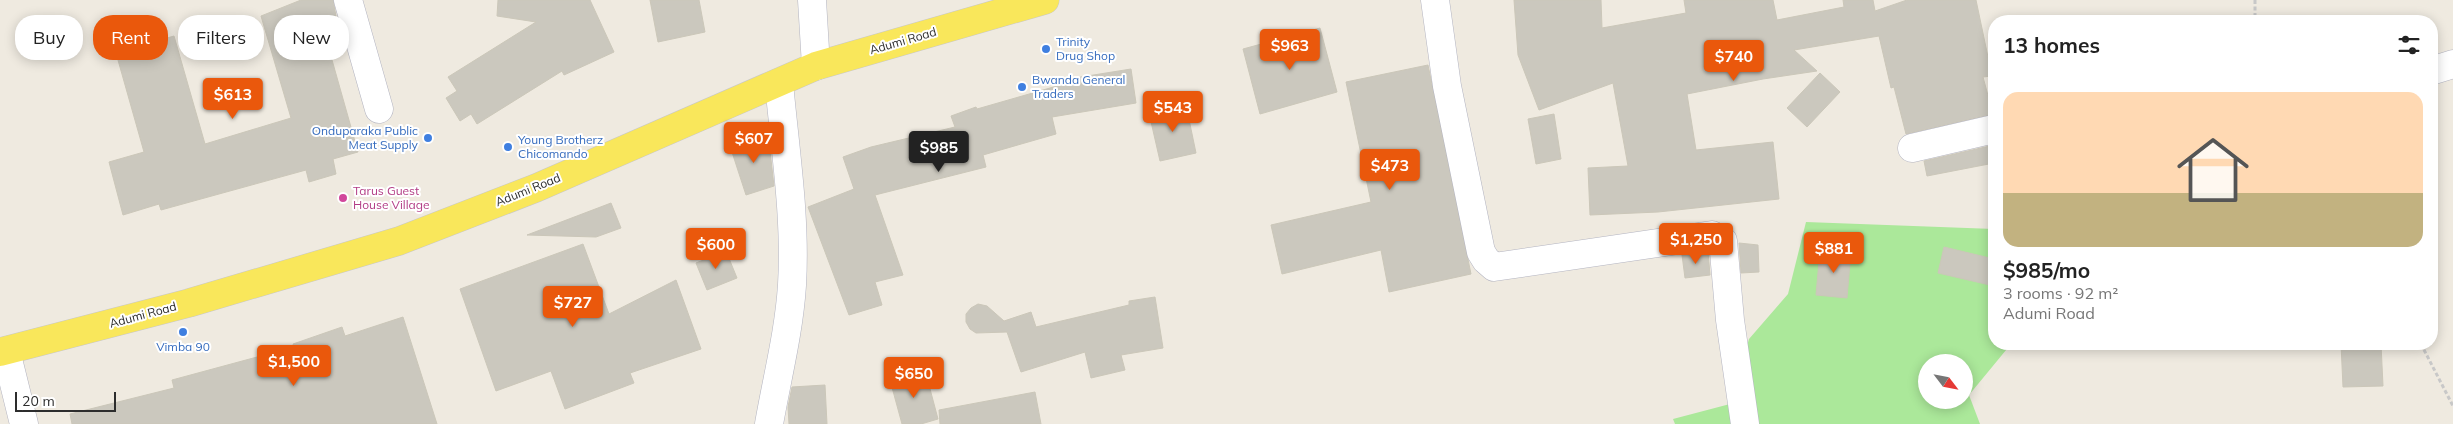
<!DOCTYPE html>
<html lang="en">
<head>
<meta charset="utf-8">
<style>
	:root { --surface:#fff; --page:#f6f6f6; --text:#222; --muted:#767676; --accent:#ea580c }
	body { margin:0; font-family:Mulish,sans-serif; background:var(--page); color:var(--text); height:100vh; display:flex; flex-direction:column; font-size:19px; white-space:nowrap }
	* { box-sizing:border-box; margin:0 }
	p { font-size:16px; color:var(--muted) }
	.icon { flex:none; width:28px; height:28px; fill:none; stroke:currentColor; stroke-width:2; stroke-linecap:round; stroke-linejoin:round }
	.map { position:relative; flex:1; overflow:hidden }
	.sheet { position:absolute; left:1988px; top:15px; width:450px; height:335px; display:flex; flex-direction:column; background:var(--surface); border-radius:20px; box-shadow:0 2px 12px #0003 }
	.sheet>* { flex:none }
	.top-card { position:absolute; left:15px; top:15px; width:475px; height:45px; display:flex; gap:10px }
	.needle { width:32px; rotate:122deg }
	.controls { position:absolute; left:1918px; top:354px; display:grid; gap:10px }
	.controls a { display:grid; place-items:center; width:55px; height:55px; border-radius:50%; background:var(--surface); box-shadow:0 2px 12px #0003; font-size:25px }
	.scale { position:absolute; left:15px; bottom:12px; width:101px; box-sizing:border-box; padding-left:5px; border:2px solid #2d2d2d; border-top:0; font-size:14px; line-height:18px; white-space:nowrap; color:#2d2d2d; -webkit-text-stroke:4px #fff; paint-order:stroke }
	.price { position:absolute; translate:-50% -42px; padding:0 11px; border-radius:5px; background:var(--accent); color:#fff; font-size:16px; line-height:32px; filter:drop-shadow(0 1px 2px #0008) }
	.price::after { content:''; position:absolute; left:50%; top:30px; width:15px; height:11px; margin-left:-8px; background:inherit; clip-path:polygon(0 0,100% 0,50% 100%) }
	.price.current { background:#222; color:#fff }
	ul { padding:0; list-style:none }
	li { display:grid; align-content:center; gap:10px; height:265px; padding:0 15px }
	li span { display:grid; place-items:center; height:155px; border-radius:15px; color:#555 }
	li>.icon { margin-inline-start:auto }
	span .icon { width:90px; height:90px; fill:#fffc; stroke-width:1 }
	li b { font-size:21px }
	h2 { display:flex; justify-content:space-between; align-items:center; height:60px; padding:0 15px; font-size:21px }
	.chip { padding:0 18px; border-radius:20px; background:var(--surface); box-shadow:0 2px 12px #0003; font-size:18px; line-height:45px }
	.chip.current { background:var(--accent); color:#fff }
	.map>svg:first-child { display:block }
	.green { fill:#abe89a; fill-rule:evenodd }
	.building { fill:#cbc8be; stroke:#cbc7b9 }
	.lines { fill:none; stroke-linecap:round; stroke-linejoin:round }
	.minor-casing { stroke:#b3b4c1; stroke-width:29 }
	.major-casing { stroke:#c8c8c8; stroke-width:29 }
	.path { stroke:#c8c8c8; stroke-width:3; stroke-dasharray:4 2.5; stroke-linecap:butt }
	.minor { stroke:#fff; stroke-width:28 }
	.major { stroke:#f9e75b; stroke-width:28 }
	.shop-dot { fill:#3f7fe0; stroke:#fff; stroke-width:2 }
	.hotel-dot { fill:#d1479c; stroke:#fff; stroke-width:2 }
	.labels { text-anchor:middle; stroke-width:4; stroke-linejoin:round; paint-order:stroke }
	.street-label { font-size:12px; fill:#2d2d2d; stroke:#fff }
	.shop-label { font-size:12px; fill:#366cbe; stroke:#fff; text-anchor:start }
	.hotel-label { font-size:12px; fill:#b23c85; stroke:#fff; text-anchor:start }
</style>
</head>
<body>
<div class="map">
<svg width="2453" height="424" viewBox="0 0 2453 424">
	<rect width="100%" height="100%" fill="#efeae0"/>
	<!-- green -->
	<path class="green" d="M1806,222L1994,229V344H2011L1969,395L1980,424H1675L1673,419L1730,404L1749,339L1788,294ZM1926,362H1964V400H1926Z"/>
	<!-- building -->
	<path class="building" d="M301,0H333L336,16L321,21L358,152L333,159L336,174L309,182L306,170L161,210L159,204L123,215L109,162L144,152L116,53L174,36L205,144L291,118L261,16Z
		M498,0H590L614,52L564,75L562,71L477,124L471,114L460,121L446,98L457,91L448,77L536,22L497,16Z
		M650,0H699L705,32L658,42Z
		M1514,0H1601L1602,28L1686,13L1684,0H1773L1777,20L1844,7L1843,0H1873L1875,11L1907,0H1976L1992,76L1983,77L1993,114L1906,134L1894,87L1891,88L1879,36L1794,50L1817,71L1763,79L1687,94L1696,150L1773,142L1779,199L1658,212L1590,215L1588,168L1628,166L1613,83L1539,110L1518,55Z
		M1320,28L1337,92L1260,114L1243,49Z
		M1428,65L1471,274L1389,292L1381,250L1282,274L1271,225L1371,202L1346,82Z
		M1131,69L1136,103L1052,117L1056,134L983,155L986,167L875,195L903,275L875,282L882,305L849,315L808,207L854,189L843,157L871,147L955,127L951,116L976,107L977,109L1057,86L1056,81Z
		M1820,73L1840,92L1807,127L1787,108Z
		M1186,105L1196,153L1160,161L1149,113Z
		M1554,114L1561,159L1536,164L1528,119Z
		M768,133L774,186L746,195L730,146Z
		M1994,145V163L1927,176L1924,161Z
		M611,203L621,228L596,237L527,235Z
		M1739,243L1758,245L1759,272L1741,273Z
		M583,244L609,314L676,280L701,349L630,373L634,383L565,409L551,371L496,391L460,289Z
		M1944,247L1994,259V286L1938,273Z
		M1820,250L1851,252L1847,298L1816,295Z
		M726,251L737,278L707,290L696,263Z
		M1708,251L1710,275L1685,278L1682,255Z
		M1155,297L1163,348L1121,355L1125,370L1091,378L1085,352L1021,372L1007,332L976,333L970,329L966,322V314L971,308L978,304L987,306L1004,321L1031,312L1036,327L1129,305V301Z
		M403,317L437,424H72L70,414L174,388L172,380L294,347L293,344L342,327L345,336Z
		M2341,344H2381L2383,386L2343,387Z
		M925,370L938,419L921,424H902L890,380Z
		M825,385L827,424H789L788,407L792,387Z
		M1035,392L1041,424H940L939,410Z"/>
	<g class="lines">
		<defs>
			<path id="minor" d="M348,0L379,109
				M812,0L816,66
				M1435,0L1447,86L1481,252L1486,260L1494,267L1712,235L1723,241L1730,320L1745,424
				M2431,71L2453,64
				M1912,148L1994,129
				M6,351L24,424
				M769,424C777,378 789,332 792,285C796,218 785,149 779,83"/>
			<path id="major" d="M0,352L189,303L399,241L536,188L816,66L1045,0"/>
		</defs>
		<!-- minor casing -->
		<use href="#minor" class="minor-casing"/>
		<!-- major casing -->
		<use href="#major" class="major-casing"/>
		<!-- path -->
		<path class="path" d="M2255,0V21
			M2421,344L2453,406"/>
		<!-- minor -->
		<use href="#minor" class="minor"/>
		<!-- major -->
		<use href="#major" class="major"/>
	</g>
	<!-- markers -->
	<g class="shop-dot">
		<circle cx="1046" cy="49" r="5"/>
		<circle cx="1022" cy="87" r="5"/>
		<circle cx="428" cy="138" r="5"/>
		<circle cx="508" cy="147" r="5"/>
		<circle cx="183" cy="332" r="5"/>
	</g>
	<circle class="hotel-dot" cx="343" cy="198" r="5"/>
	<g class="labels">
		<!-- street labels -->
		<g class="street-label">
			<text transform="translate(903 41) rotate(-16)" y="4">Adumi Road</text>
			<text transform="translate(528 190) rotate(-22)" y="4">Adumi Road</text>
			<text transform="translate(143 315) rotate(-15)" y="4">Adumi Road</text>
		</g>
		<!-- shop labels -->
		<g class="shop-label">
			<text x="1056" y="46">Trinity<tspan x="1056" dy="14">Drug Shop</tspan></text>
			<text x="1032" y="84">Bwanda General<tspan x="1032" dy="14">Traders</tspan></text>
			<text x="418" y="135" text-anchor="end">Onduparaka Public<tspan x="418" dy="14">Meat Supply</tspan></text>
			<text x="518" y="144">Young Brotherz<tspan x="518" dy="14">Chicomando</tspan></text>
			<text x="183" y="351" text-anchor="middle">Vimba 90</text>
		</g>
		<!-- hotel labels -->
		<g class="hotel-label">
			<text x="353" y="195">Tarus Guest<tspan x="353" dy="14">House Village</tspan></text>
		</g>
	</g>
</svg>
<div class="controls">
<a><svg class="needle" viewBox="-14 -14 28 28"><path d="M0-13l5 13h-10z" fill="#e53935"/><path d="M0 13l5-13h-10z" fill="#767676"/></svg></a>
</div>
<div class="scale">20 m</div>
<b class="price" style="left:1290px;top:71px">$963</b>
<b class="price" style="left:1734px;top:82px">$740</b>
<b class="price" style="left:233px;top:120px">$613</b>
<b class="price" style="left:1173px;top:133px">$543</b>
<b class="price" style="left:754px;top:164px">$607</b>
<b class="price current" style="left:939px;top:173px">$985</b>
<b class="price" style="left:1390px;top:191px">$473</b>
<b class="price" style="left:1696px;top:265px">$1,250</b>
<b class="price" style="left:716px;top:270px">$600</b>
<b class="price" style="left:1834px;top:274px">$881</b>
<b class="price" style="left:573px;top:328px">$727</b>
<b class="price" style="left:294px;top:387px">$1,500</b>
<b class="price" style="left:914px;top:399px">$650</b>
<div class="top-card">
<a class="chip">Buy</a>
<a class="chip current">Rent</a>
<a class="chip">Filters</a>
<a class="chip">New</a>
</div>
<section class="sheet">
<h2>13 homes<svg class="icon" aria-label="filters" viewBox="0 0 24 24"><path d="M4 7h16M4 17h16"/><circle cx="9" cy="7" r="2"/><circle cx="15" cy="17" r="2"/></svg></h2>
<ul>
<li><span style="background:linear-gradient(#ffd9b3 65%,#c2b280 0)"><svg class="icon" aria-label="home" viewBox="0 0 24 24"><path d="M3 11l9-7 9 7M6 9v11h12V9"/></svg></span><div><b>$985/mo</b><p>3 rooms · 92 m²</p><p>Adumi Road</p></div></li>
</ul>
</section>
</div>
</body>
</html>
